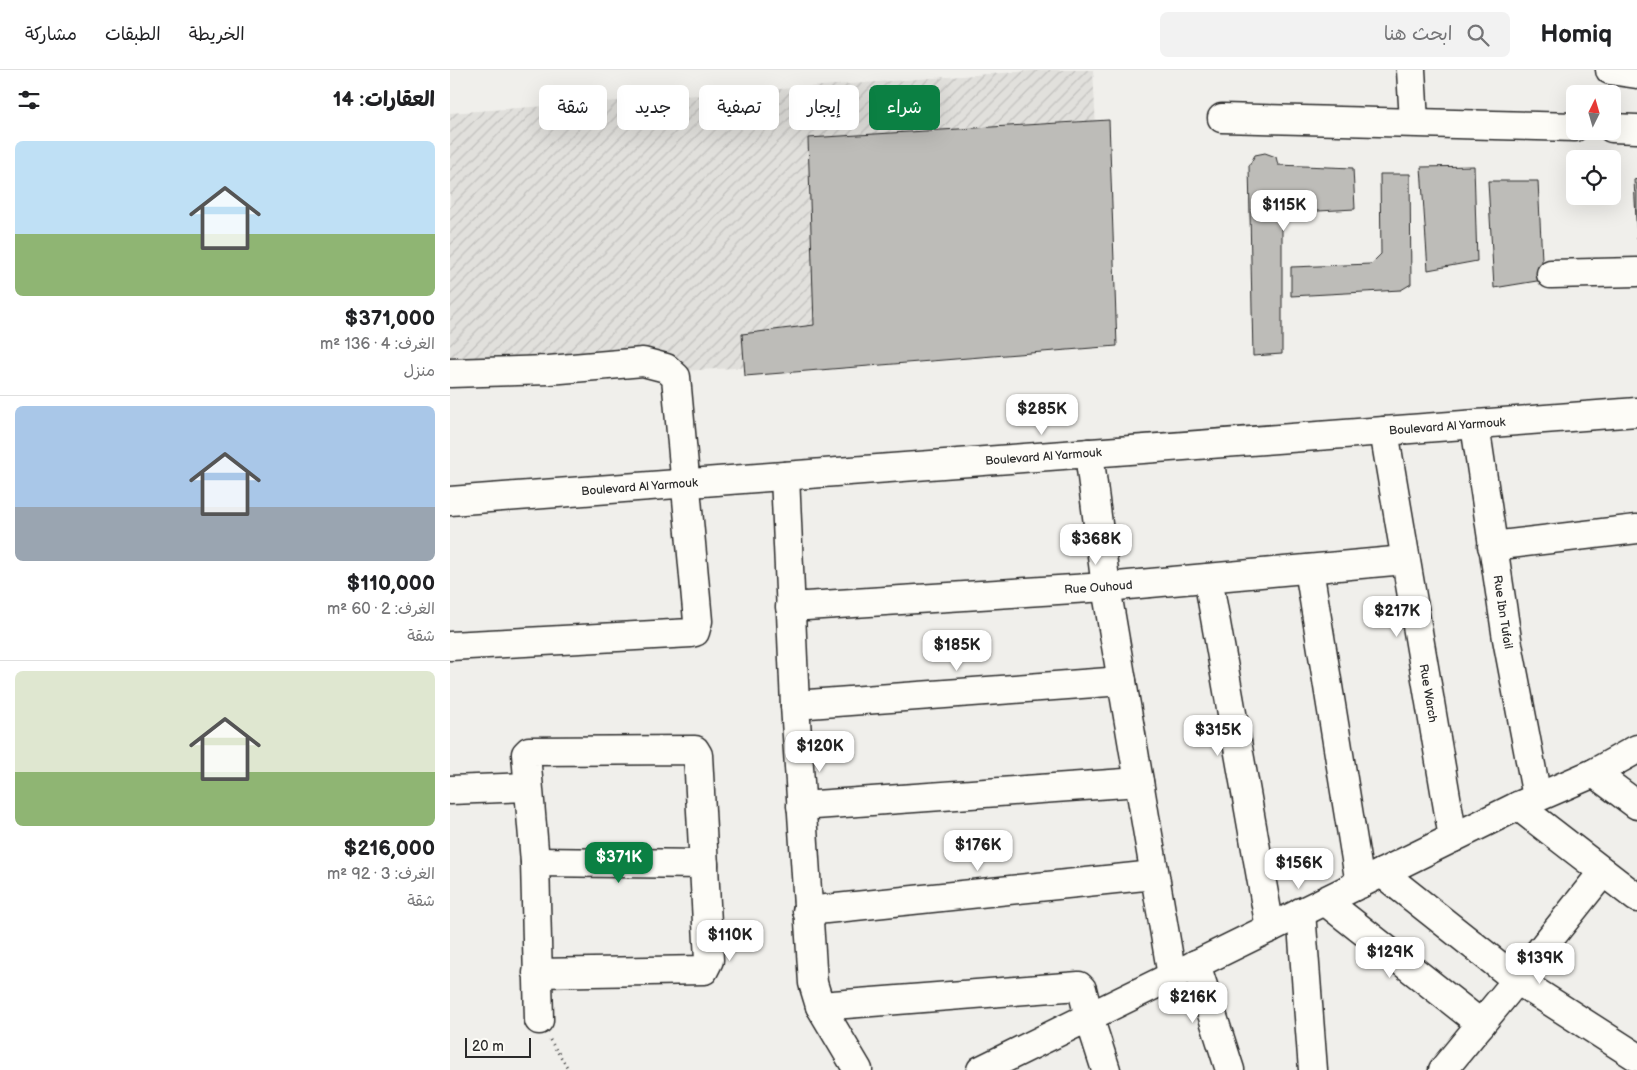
<!DOCTYPE html>
<html lang="ar">
<head>
<meta charset="utf-8">
<style>
	:root { --surface:#fff; --page:#f2f2f2; --text:#202124; --muted:#757577; --line:#e0e0e0; --accent:#0b8043 }
	body { margin:0; font-family:"Balsamiq Sans","Playpen Sans Arabic",sans-serif; background:var(--page); color:var(--text); direction:rtl; height:100vh; display:flex; flex-direction:column; font-size:19px; white-space:nowrap }
	* { box-sizing:border-box; margin:0 }
	p { font-size:16px; color:var(--muted) }
	.icon { flex:none; width:28px; height:28px; fill:none; stroke:currentColor; stroke-width:2; stroke-linecap:round; stroke-linejoin:round }
	.map { position:relative; flex:1; overflow:hidden; direction:ltr }
	.sheet { display:flex; flex-direction:column; background:var(--surface); width:450px }
	.sheet>* { flex:none }
	.guide { position:absolute; left:15px; top:15px; width:475px; height:45px; direction:rtl; display:flex; gap:10px }
	.needle { width:32px; rotate:5deg }
	.controls { position:absolute; left:1116px; top:15px; display:grid; gap:10px }
	.controls a { display:grid; place-items:center; width:55px; height:55px; border-radius:8px; background:var(--surface); box-shadow:0 5px 20px #0002; font-size:25px }
	.scale { position:absolute; left:15px; bottom:12px; width:66px; box-sizing:border-box; padding-left:5px; border:2px solid #2b2b2b; border-top:0; font-size:14px; line-height:18px; white-space:nowrap; color:#2b2b2b; -webkit-text-stroke:4px #fdfcf7; paint-order:stroke }
	.price { position:absolute; translate:-50% -42px; padding:0 11px; border-radius:10px; background:#fff; color:#222; font-size:16px; line-height:32px; filter:drop-shadow(0 1px 2px #0008) }
	.price::after { content:''; position:absolute; left:50%; top:30px; width:15px; height:11px; margin-left:-8px; background:inherit; clip-path:polygon(0 0,100% 0,50% 100%) }
	.price.on { background:var(--accent); color:#fff }
	ul { padding:0; list-style:none }
	li { display:grid; align-content:center; gap:10px; height:265px; padding:0 15px }
	li+li { border-top:1px solid var(--line) }
	li span { display:grid; place-items:center; height:155px; border-radius:8px; color:#555 }
	li>.icon { margin-inline-start:auto }
	span .icon { width:90px; height:90px; fill:#fffc; stroke-width:1 }
	li b { font-size:21px }
	h2 { display:flex; justify-content:space-between; align-items:center; height:60px; padding:0 15px; font-size:21px }
	.pill { padding:0 18px; border-radius:8px; background:var(--surface); box-shadow:0 5px 20px #0002; font-size:18px; line-height:45px }
	.pill.on { background:var(--accent); color:#fff }
	header { display:flex; align-items:center; gap:30px; box-sizing:border-box; height:70px; padding:0 25px; background:var(--surface); border-bottom:1px solid var(--line) }
	header strong { font-size:24px }
	nav { display:flex; gap:28px; margin-inline-start:auto; font-size:18px }
	.search { width:350px; height:45px; background:var(--page); display:flex; align-items:center; gap:12px; box-sizing:border-box; padding:0 18px; border-radius:8px; color:var(--muted); font-size:19px }
	main { display:flex; flex:1; min-height:0 }
	.map>svg:first-child { display:block }
	.industrial { fill:url(#industrial-furrows) }
	.building { fill:#bdbcb8; stroke:#2b2b2b }
	.lines { fill:none; stroke-linecap:round; stroke-linejoin:round }
	.minor-casing { stroke:#2b2b2b; stroke-width:31 }
	.path { stroke:#2b2b2b; stroke-width:3; stroke-dasharray:1 4; stroke-linecap:butt }
	.minor { stroke:#fdfcf7; stroke-width:28 }
	.labels { text-anchor:middle; stroke-width:4; stroke-linejoin:round; paint-order:stroke }
	.street-label { font-size:12px; fill:#2b2b2b; stroke:#fdfcf7 }
</style>
</head>
<body>
<header>
<strong>Homiq</strong>
<div class="search"><svg class="icon" aria-label="search" viewBox="0 0 24 24"><circle cx="10" cy="10" r="6"/><path d="M15 15l6 6"/></svg>ابحث هنا</div>
<nav><a>الخريطة</a><a>الطبقات</a><a>مشاركة</a></nav>
</header>
<main>
<div class="map">
<svg width="1187" height="1000" viewBox="0 0 1187 1000">
	<defs>
		<pattern id="industrial-furrows" width="10" height="10" patternUnits="userSpaceOnUse" patternTransform="scale(1.25)"><rect width="10" height="10" fill="#e1e0dc"/><path d="M-1 1l2-2M0 10L10 0M9 11l2-2" fill="none" stroke="#c1c0bd"/></pattern>
	</defs>
	<rect width="100%" height="100%" fill="#f0efeb"/>
	<filter id="ink" filterUnits="userSpaceOnUse"><feTurbulence type="fractalNoise" baseFrequency=".02" numOctaves="2"/><feDisplacementMap in="SourceGraphic" scale="10" xChannelSelector="R" yChannelSelector="G"/><feConvolveMatrix kernelMatrix="1 2 1 2 8 2 1 2 1" color-interpolation-filters="sRGB"/></filter>
	<g filter="url(#ink)">
		<!-- industrial -->
		<path class="industrial" d="M593,0H643L657,277L0,314V43Z"/>
		<!-- building -->
		<path class="building" d="M659,50L667,276L295,306L292,264L364,255L358,68Z
			M815,83L826,87L828,95L903,98L905,139L832,143V284L803,286L799,96L805,85Z
			M1024,96L1027,191L978,200L971,97Z
			M930,104H960L961,214L951,220L841,226V197L921,194L931,184Z
			M1187,109V169L1184,110Z
			M1038,111H1088L1093,210L1044,218Z"/>
		<g class="lines">
			<defs>
				<g id="minor">
					<path d="M961,0L964,52"/>
					<path d="M1160,0L1187,4"/>
					<path d="M772,48L1125,57"/>
					<path d="M1162,58L1187,59"/>
					<path d="M1101,204L1187,202"/>
					<path d="M0,303L99,300L193,292L216,298L226,307L248,551L245,562L241,563L0,576"/>
					<path id="s1" d="M1025,355L1057,569L1087,727"/>
					<path id="s2" d="M934,361L1003,768"/>
					<path d="M639,383L656,517L722,906"/>
					<path d="M335,406L345,635L363,913L370,936L408,1000"/>
					<path id="s3" d="M0,431L1187,342"/>
					<path d="M1042,476L1187,459"/>
					<path d="M859,499L910,814"/>
					<path d="M758,508L820,858"/>
					<path id="s4" d="M340,537L656,517L955,490"/>
					<path d="M345,635L672,611"/>
					<path d="M1144,703L1187,735"/>
					<path d="M0,720L77,717"/>
					<path d="M351,736L689,712"/>
					<path d="M1068,736L1187,828"/>
					<path d="M85,792L254,794"/>
					<path d="M932,803L1067,910L1187,987"/>
					<path d="M875,831L1031,954"/>
					<path d="M357,841L704,805"/>
					<path d="M851,842L863,1000"/>
					<path d="M746,894L780,1000"/>
					<path d="M87,903L254,900L259,890L248,685L245,680L79,681L76,684L85,792L89,950"/>
					<path d="M370,936L629,916L632,919L639,947L656,1000"/>
					<path d="M531,1000L1068,736L1144,703L1187,679"/>
					<path d="M993,1000L1067,910L1153,802"/>
				</g>
			</defs>
			<!-- minor casing -->
			<use href="#minor" class="minor-casing"/>
			<!-- path -->
			<path class="path" d="M100,970L119,1000"/>
			<!-- minor -->
			<use href="#minor" class="minor"/>
		</g>
	</g>
	<g class="labels">
		<!-- street labels -->
		<g class="street-label">
			<text dy="4" stroke="none"><textPath href="#s3" startOffset="1000">Boulevard Al Yarmouk</textPath></text>
			<text dy="4" stroke="none"><textPath href="#s3" startOffset="595">Boulevard Al Yarmouk</textPath></text>
			<text dy="4" stroke="none"><textPath href="#s3" startOffset="190">Boulevard Al Yarmouk</textPath></text>
			<text dy="4" stroke="none"><textPath href="#s4" startOffset="309">Rue Ouhoud</textPath></text>
			<text dy="4" stroke="none"><textPath href="#s1" startOffset="189">Rue Ibn Tufail</textPath></text>
			<text dy="4" stroke="none"><textPath href="#s2" startOffset="266">Rue Warch</textPath></text>
		</g>
	</g>
</svg>
<div class="controls">
<a><svg class="needle" viewBox="-14 -14 28 28"><path d="M0-13l5 13h-10z" fill="#e53935"/><path d="M0 13l5-13h-10z" fill="#757577"/></svg></a>
<a><svg class="icon" aria-label="locate" viewBox="0 0 24 24"><circle cx="12" cy="12" r="6"/><path d="M12 2v4M12 18v4M2 12h4M18 12h4"/></svg></a>
</div>
<div class="scale">20 m</div>
<b class="price" style="left:834px;top:162px">$115K</b>
<b class="price" style="left:592px;top:366px">$285K</b>
<b class="price" style="left:646px;top:496px">$368K</b>
<b class="price" style="left:947px;top:568px">$217K</b>
<b class="price" style="left:507px;top:602px">$185K</b>
<b class="price" style="left:768px;top:687px">$315K</b>
<b class="price" style="left:370px;top:703px">$120K</b>
<b class="price" style="left:528px;top:802px">$176K</b>
<b class="price on" style="left:169px;top:814px">$371K</b>
<b class="price" style="left:849px;top:820px">$156K</b>
<b class="price" style="left:280px;top:892px">$110K</b>
<b class="price" style="left:940px;top:909px">$129K</b>
<b class="price" style="left:1090px;top:915px">$139K</b>
<b class="price" style="left:743px;top:954px">$216K</b>
<div class="guide">
<a class="pill on">شراء</a>
<a class="pill">إيجار</a>
<a class="pill">تصفية</a>
<a class="pill">جديد</a>
<a class="pill">شقة</a>
</div>
</div>
<section class="sheet">
<h2>العقارات: 14<svg class="icon" aria-label="filters" viewBox="0 0 24 24"><path d="M4 7h16M4 17h16"/><circle cx="9" cy="7" r="2"/><circle cx="15" cy="17" r="2"/></svg></h2>
<ul>
<li><span style="background:linear-gradient(#bfe0f5 60%,#8fb573 0)"><svg class="icon" aria-label="home" viewBox="0 0 24 24"><path d="M3 11l9-7 9 7M6 9v11h12V9"/></svg></span><div><b>$371,000</b><p>الغرف: 4 · 136 m²</p><p>منزل</p></div></li>
<li><span style="background:linear-gradient(#a9c7e8 65%,#9aa5b1 0)"><svg class="icon" aria-label="home" viewBox="0 0 24 24"><path d="M3 11l9-7 9 7M6 9v11h12V9"/></svg></span><div><b>$110,000</b><p>الغرف: 2 · 60 m²</p><p>شقة</p></div></li>
<li><span style="background:linear-gradient(#dfe7d0 65%,#8fb573 0)"><svg class="icon" aria-label="home" viewBox="0 0 24 24"><path d="M3 11l9-7 9 7M6 9v11h12V9"/></svg></span><div><b>$216,000</b><p>الغرف: 3 · 92 m²</p><p>شقة</p></div></li>
</ul>
</section>
</main>
</body>
</html>
